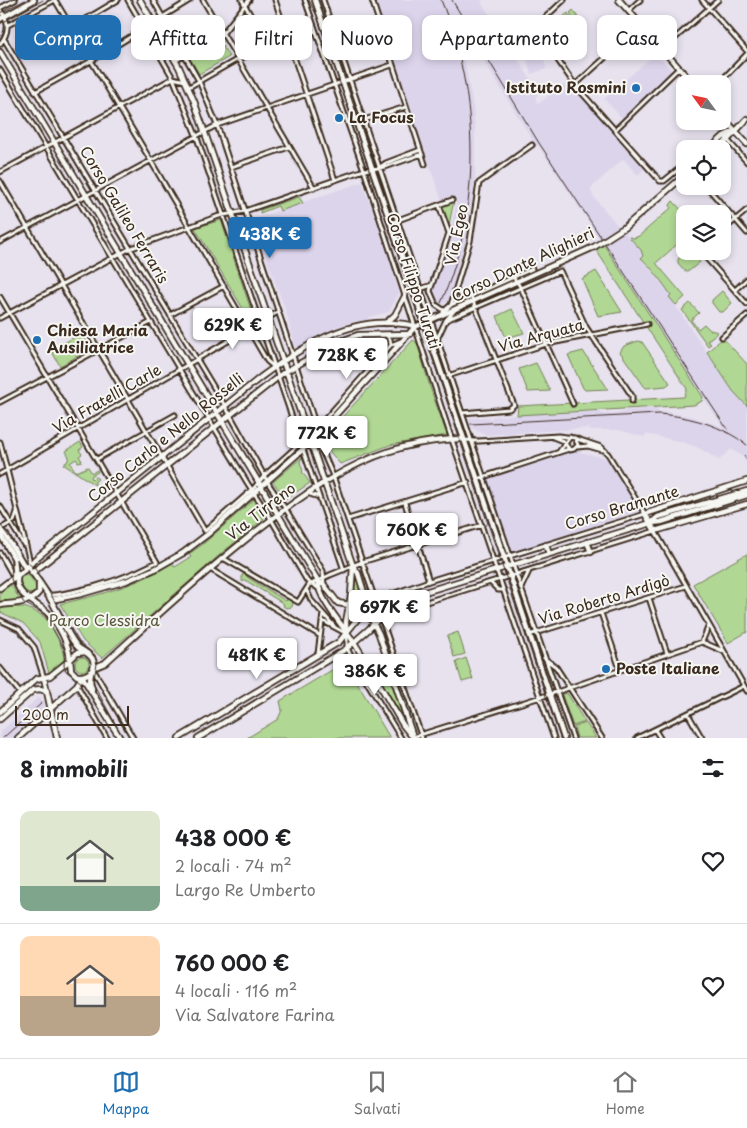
<!DOCTYPE html>
<html lang="it">
<head>
<meta charset="utf-8">
<style>
	:root { --surface:#fff; --page:#f2f2f2; --text:#202124; --muted:#757577; --line:#e0e0e0; --accent:#1f6fb2 }
	body { margin:0; font-family:"Playpen Sans",sans-serif; background:var(--page); color:var(--text); height:100vh; display:flex; flex-direction:column; font-size:19px; white-space:nowrap }
	* { box-sizing:border-box; margin:0 }
	p { font-size:16px; color:var(--muted) }
	.icon { flex:none; width:28px; height:28px; fill:none; stroke:currentColor; stroke-width:2; stroke-linecap:round; stroke-linejoin:round }
	.map { position:relative; height:738px; overflow:hidden }
	.side { display:flex; flex-direction:column; background:var(--surface); flex:1 }
	.side>* { flex:none }
	.guide { position:absolute; left:15px; top:15px; width:718px; height:45px; display:flex; gap:10px }
	.needle { width:32px; rotate:303deg }
	.tools { position:absolute; left:676px; top:75px; display:grid; gap:10px }
	.tools a { display:grid; place-items:center; width:55px; height:55px; border-radius:10px; background:var(--surface); box-shadow:0 2px 8px #0003; font-size:25px }
	.scale { position:absolute; left:15px; bottom:12px; width:114px; box-sizing:border-box; padding-left:5px; border:2px solid #3b2a1e; border-top:0; font-size:14px; line-height:18px; white-space:nowrap; color:#3b2a1e; -webkit-text-stroke:4px #f6f6f2; paint-order:stroke }
	.price { position:absolute; translate:-50% -42px; padding:0 11px; border-radius:5px; background:#fff; color:#222; font-size:16px; line-height:32px; filter:drop-shadow(0 1px 2px #0008) }
	.price::after { content:''; position:absolute; left:50%; top:30px; width:15px; height:11px; margin-left:-8px; background:inherit; clip-path:polygon(0 0,100% 0,50% 100%) }
	.price.on { background:var(--accent); color:#fff }
	ul { padding:0; list-style:none }
	li { display:flex; align-items:center; gap:15px; height:125px; padding:0 20px }
	li+li { border-top:1px solid var(--line) }
	li span { display:grid; place-items:center; flex:none; width:140px; height:100px; border-radius:10px; color:#555 }
	li>.icon { margin-inline-start:auto }
	span .icon { width:60px; height:60px; fill:#fffc; stroke-width:1 }
	li b { font-size:21px }
	h2 { display:flex; justify-content:space-between; align-items:center; height:60px; padding:0 20px; font-size:21px }
	.chip { padding:0 18px; border-radius:10px; background:var(--surface); box-shadow:0 2px 8px #0003; font-size:18px; line-height:45px }
	.chip.on { background:var(--accent); color:#fff }
	.dock { display:flex; justify-content:space-around; align-items:center; height:70px; border-top:1px solid var(--line); background:var(--surface); font-size:14px; color:var(--muted) }
	.dock a { display:grid; justify-items:center; gap:2px }
	.dock .on { color:var(--accent) }
	.map>svg:first-child { display:block }
	.built { fill:#dcd4eb }
	.green { fill:#b0d793; stroke:#768058 }
	.lines { fill:none; stroke-linecap:round; stroke-linejoin:round }
	.street-casing { stroke:#3b2a1e; stroke-width:7 }
	.secondary-casing { stroke:#3b2a1e; stroke-width:8 }
	.street { stroke:#f6f6f2; stroke-width:3 }
	.secondary { stroke:#f6f6f2; stroke-width:4.5 }
	.tram { stroke:#3b2a1e; stroke-width:1 }
	.rail { stroke:#3b2a1e; stroke-width:1 }
	.secondary-bridge-casing { stroke:#3b2a1e; stroke-width:8; stroke-linecap:butt }
	.secondary-bridge { stroke:#f6f6f2; stroke-width:4.5 }
	.poi-dot { fill:#1f6fb2; stroke:#f6f6f2; stroke-width:2 }
	.labels { text-anchor:middle; stroke-width:4; stroke-linejoin:round; paint-order:stroke }
	.poi-label { font-size:15px; font-weight:bold; fill:#3b2a1e; stroke:#f6f6f2; text-anchor:start }
	.street-label { font-size:15px; fill:#3b2a1e; stroke:#f6f6f2 }
	.park-label { font-size:15px; fill:#58553b; stroke:#f6f6f2 }
</style>
</head>
<body>
<div class="map">
<svg width="747" height="738" viewBox="0 0 747 738">
	<rect width="100%" height="100%" fill="#e7e2ee"/>
	<filter id="ink" filterUnits="userSpaceOnUse"><feTurbulence type="fractalNoise" baseFrequency=".02" numOctaves="2"/><feDisplacementMap in="SourceGraphic" scale="10" xChannelSelector="R" yChannelSelector="G"/><feConvolveMatrix kernelMatrix="1 2 1 2 8 2 1 2 1" color-interpolation-filters="sRGB"/></filter>
	<g filter="url(#ink)">
		<!-- built -->
		<path class="built" d="M375,0H483L481,2L533,83L538,93L536,97V102L540,103L555,90L570,83L644,169L638,175L623,159L590,189L593,196L619,227L600,239L538,145L536,146L532,139L457,18L453,21L466,68L473,107L475,129V182L465,244L453,287L449,301L443,304L437,301L432,289L450,233L456,204V197L442,201L412,116Z
			M534,31L544,46L542,47L546,69L531,74L522,43L524,38Z
			M656,53L673,72L623,119L604,99Z
			M362,182L382,236L399,293L389,312L369,317L368,320L355,321L334,328L296,349L286,312L255,227L254,228L251,220Z
			M624,232L642,250L643,256L641,258L665,287L671,295L670,297L687,323L733,390L747,406V464L743,457L731,449L719,460L697,447L678,441L646,434L644,437L619,430H590L589,428L485,435L472,428L469,418L488,417L492,419V416L600,411L602,414H613L622,413L627,410L657,408L658,412H667L693,417L723,427L604,245Z
			M575,451L610,459L639,511L512,553L485,479Z
			M381,651L387,670L377,674L367,657Z
			M39,697L46,705L47,710L15,738H0V732Z"/>
		<!-- green -->
		<path class="green" d="M573,10L578,17L557,36L550,28L559,21L561,23L564,20L563,17L568,13L570,18L572,15L570,13Z
			M219,39L229,57L199,74L189,57Z
			M299,197L303,203L280,211L278,206L260,213V210Z
			M454,200L448,230L440,206Z
			M673,201L685,214V244L682,240L656,263L685,297L676,305L669,297L671,295C662,282 653,269 641,258L643,256L641,250L629,237L634,238L639,236L671,208L670,205Z
			M221,220L255,322L252,324L195,228Z
			M604,245L703,397L702,401L694,405L517,415L518,406L684,397L687,389L596,250Z
			M687,251H690L700,262L689,271H685L678,263V259Z
			M596,271L622,312L598,316L582,279Z
			M722,291L732,303L723,312H719L712,303V300Z
			M690,303L699,313L691,320L698,329L704,324L710,330L718,332L707,341L711,344L708,346L682,310Z
			M512,309L524,333L506,338L497,316Z
			M82,333L90,349L60,366L51,350Z
			M723,338L747,364V406L733,391L707,352Z
			M413,340L417,343L431,390L447,435L390,445L340,464L322,442V439Z
			M638,341L642,342L670,383L666,386L646,388L644,386L620,352L624,346Z
			M583,351L608,389L585,390L583,388L568,355Z
			M536,363L550,391L528,392L519,369Z
			M80,442L83,447L79,450L82,454L79,456L82,461L78,462L76,459L70,463L76,472L88,467L92,473L97,470L98,472L91,476L92,479L96,477L98,479L95,481V485L63,464L67,462L69,457L66,451Z
			M302,457L300,462L303,471L302,472L310,483L286,499L273,482Z
			M254,499L257,506L255,508L264,519L223,552L102,658L83,641L60,604C100,595 138,585 172,563L175,567L191,557L189,554L203,544Z
			M747,554V632L728,643L693,584Z
			M355,572L364,600H353L355,585L353,573Z
			M247,574V577L286,601L288,598L293,603L292,607L286,608L283,606L284,604L245,580L243,582L242,581V575Z
			M27,575C32,578 37,585 36,591L31,594C24,592 19,584 21,577Z
			M10,583L20,600L0,601V591Z
			M24,607C32,610 40,613 46,619C54,628 64,648 64,660L49,673L40,642L23,623L0,612L1,608Z
			M458,632L465,654L454,657L447,636Z
			M75 664a7 7 0 1 1 14 0a7 7 0 1 1-14 0Z
			M466,658L473,679L462,682L456,662Z
			M342,664H346L390,738H247L278,719L282,710L280,701Z
			M387,670L403,717L377,674Z
			M567,693L585,722L573,726L562,695Z
			M586,723L596,738H577L574,727Z"/>
		<g class="lines">
			<defs>
				<path id="street" d="M55,0L148,156L249,330L267,361L274,367
					M128,0L173,78L196,135L344,570
					M153,0L199,81L217,125L315,423L318,441L333,476L422,738
					M203,0L314,188
					M242,0L269,48
					M275,0L335,180
					M305,0L364,170L450,434L554,738
					M323,0L521,588L573,738
					M372,0L425,164
					M564,0L535,27L575,85L660,181H664L685,164
					M702,0L747,51
					M0,8L15,0
					M0,10C10,21 9,33 0,44
					M628,11L640,0
					M8,25L55,0
					M71,28L118,0
					M4,39L225,406L270,486L285,508L323,571L324,585
					M663,49L718,0
					M175,61L223,33L249,0
					M0,70L151,322L248,484L268,514L307,581L318,588
					M718,84L747,54
					M575,85L641,25
					M189,87L238,59L315,31
					M35,92L91,61L190,0
					M364,120L406,107
					M615,130L679,68
					M724,136L747,162
					M231,167L289,147
					M380,167L386,163L420,150
					M0,172L173,78L185,81
					M0,181L205,531L253,489L265,475L317,428L391,345L401,341
					M706,186L747,233
					M439,205L449,233L430,291L436,305L445,311
					M390,223L452,200
					M722,231L747,210
					M0,242L217,125L392,65
					M700,251L747,304
					M514,278L521,288L573,404
					M420,289L432,285
					M455,290L464,298
					M735,290L747,279
					M0,297L157,562C130,576 101,586 72,592C64,593 56,596 48,595
					M451,305L470,241L479,183L532,145
					M443,312L451,305L532,269
					M170,315L224,286
					M0,318L129,249L219,216L245,211L364,170L385,167L422,154
					M446,320L560,271L586,327L632,396V401
					M386,335L390,339L391,345
					M438,337L446,320L454,311
					M722,337L747,315
					M448,376L546,344L647,324
					M0,402L151,322
					M462,413L509,409L514,405L471,296
					M465,440L479,441L558,436L575,438L578,445L574,449L570,450L563,441L553,437
					M0,442L29,558L30,570
					M577,447L588,446L602,450
					M559,452L570,437
					M97,459L175,415
					M0,474L278,312
					M477,479L569,449
					M307,493L319,497
					M405,503L429,581
					M0,506L24,545
					M348,519L468,482
					M0,529L14,521L17,512
					M0,553L12,574L16,576
					M223,558L298,602L309,585L330,575L362,562L482,525
					M210,569L319,635
					M491,583L498,590H504
					M521,588L529,571
					M307,591L311,600L334,626
					M649,598L667,653
					M375,600L429,581L645,514L608,454L601,447L577,439
					M601,613L620,669
					M381,616L655,531L747,691
					M0,620L19,629L34,647L44,678
					M323,621L347,634V648L350,654L401,738
					M529,635L686,586
					M702,642L709,625
					M318,654L323,614
					M544,658L556,667L602,738
					M0,668L20,693
					M93,669L133,738
					M77,685L107,738
					M688,714L702,738
					M655,730L660,738
					M413,737L560,691L702,642L723,651
					M637,738L744,686"/>
				<path id="secondary" d="M140,0L179,67L194,101L353,566L358,573L366,599V608L379,634L413,737
					M315,0L503,554L564,738
					M619,0L693,84
					M0,19L34,0
					M0,52L318,581L324,585L338,603L366,608L379,602L395,601L651,523L661,522L747,495
					M722,116L747,144
					M710,149L724,136L734,131
					M719,149L747,119
					M625,227L685,175
					M386,323L395,315L405,296
					M747,481L645,514L655,531L747,504
					M652,522L658,517L747,491
					M0,530L6,535L26,569
					M0,531L1,536L14,558L16,578
					M587,542L591,552
					M546,545L549,554
					M32,572C41,584 50,597 57,611C63,622 68,635 76,645C80,651 90,652 93,660C97,670 87,677 77,676L71,670L70,660L77,653L85,652
					M32,573L283,373L338,342L358,335L410,334
					M318,581C318,599 345,628 355,644C372,670 387,698 403,725L411,735
					M0,588L16,576
					M51,600L81,594L126,581L155,569L183,553L208,534L311,442L415,327L594,247
					M0,605C14,603 30,604 39,592V584
					M346,632V622L351,595L353,566
					M70,660C69,644 59,625 48,613C38,603 11,594 18,575L26,569L35,559L261,377C299,349 344,319 393,323C400,324 409,323 415,327
					M93,668L105,663C151,621 196,579 245,540C311,488 375,439 464,439
					M91,672L90,680L92,689
					M82,676L120,738
					M44,678L57,738
					M0,712L36,679L50,676L70,660
					M0,719L33,690L40,689L46,691
					M18,738L77,685L82,676
					M179,738L339,642L366,608
					M198,738L346,649L369,629L394,602"/>
			</defs>
			<!-- street casing -->
			<use href="#street" class="street-casing"/>
			<!-- secondary casing -->
			<use href="#secondary" class="secondary-casing"/>
			<!-- street -->
			<use href="#street" class="street"/>
			<!-- secondary -->
			<use href="#secondary" class="secondary"/>
			<!-- tram -->
			<path class="tram" d="M309,0L318,18L560,738
				M0,13L25,0
				M0,24L43,0
				M0,524L26,561L36,570L79,642L95,655L97,664L93,683L123,738
				M0,539L12,560L11,579L14,587L24,603L40,612L46,617L65,651L64,666L66,671L83,684L96,706"/>
			<!-- rail -->
			<path class="rail" d="M452,0L539,143L727,429
				M441,303C482,209 480,95 441,0
				M471,424L659,414C691,417 721,425 747,445
				M744,456L747,460
				M3,738L43,702"/>
			<defs>
				<path id="secondary-bridge" d="M594,247L625,227"/>
			</defs>
			<!-- secondary-bridge casing -->
			<use href="#secondary-bridge" class="secondary-bridge-casing"/>
			<!-- secondary-bridge -->
			<use href="#secondary-bridge" class="secondary-bridge"/>
		</g>
	</g>
	<!-- markers -->
	<g class="poi-dot">
		<circle cx="636" cy="88" r="5"/>
		<circle cx="339" cy="118" r="5"/>
		<circle cx="37" cy="340" r="5"/>
		<circle cx="606" cy="669" r="5"/>
	</g>
	<g class="labels">
		<!-- poi labels -->
		<g class="poi-label">
			<text x="626" y="93" text-anchor="end">Istituto Rosmini</text>
			<text x="349" y="123">La Focus</text>
			<text x="47" y="336">Chiesa Maria<tspan x="47" dy="17">Ausiliatrice</tspan></text>
			<text x="616" y="674">Poste Italiane</text>
		</g>
		<!-- street labels -->
		<g class="street-label">
			<text transform="translate(124 215) rotate(59)" y="5">Corso Galileo Ferraris</text>
			<text transform="translate(457 235) rotate(-78)" y="5">Via Egeo</text>
			<text transform="translate(523 265) rotate(-25)" y="5">Corso Dante Alighieri</text>
			<text transform="translate(413 281) rotate(72)" y="5">Corso Filippo Turati</text>
			<text transform="translate(541 336) rotate(-15)" y="5">Via Arquata</text>
			<text transform="translate(107 399) rotate(-30)" y="5">Via Fratelli Carle</text>
			<text transform="translate(166 438) rotate(-39)" y="5">Corso Carlo e Nello Rosselli</text>
			<text transform="translate(622 508) rotate(-17)" y="5">Corso Bramante</text>
			<text transform="translate(261 512) rotate(-38)" y="5">Via Tirreno</text>
			<text transform="translate(604 600) rotate(-17)" y="5">Via Roberto Ardigò</text>
		</g>
		<!-- park labels -->
		<g class="park-label">
			<text x="104" y="626">Parco Clessidra</text>
		</g>
	</g>
</svg>
<div class="tools">
<a><svg class="needle" viewBox="-14 -14 28 28"><path d="M0-13l5 13h-10z" fill="#e53935"/><path d="M0 13l5-13h-10z" fill="#757577"/></svg></a>
<a><svg class="icon" aria-label="locate" viewBox="0 0 24 24"><circle cx="12" cy="12" r="6"/><path d="M12 2v4M12 18v4M2 12h4M18 12h4"/></svg></a>
<a><svg class="icon" aria-label="layers" viewBox="0 0 24 24"><path d="M12 4l9 5-9 5-9-5zM3 14l9 5 9-5"/></svg></a>
</div>
<div class="scale">200 m</div>
<b class="price on" style="left:270px;top:259px">438K €</b>
<b class="price" style="left:233px;top:350px">629K €</b>
<b class="price" style="left:347px;top:380px">728K €</b>
<b class="price" style="left:327px;top:458px">772K €</b>
<b class="price" style="left:417px;top:555px">760K €</b>
<b class="price" style="left:389px;top:632px">697K €</b>
<b class="price" style="left:257px;top:680px">481K €</b>
<b class="price" style="left:375px;top:696px">386K €</b>
<div class="guide">
<a class="chip on">Compra</a>
<a class="chip">Affitta</a>
<a class="chip">Filtri</a>
<a class="chip">Nuovo</a>
<a class="chip">Appartamento</a>
<a class="chip">Casa</a>
</div>
</div>
<section class="side">
<h2>8 immobili<svg class="icon" aria-label="filters" viewBox="0 0 24 24"><path d="M4 7h16M4 17h16"/><circle cx="9" cy="7" r="2"/><circle cx="15" cy="17" r="2"/></svg></h2>
<ul>
<li><span style="background:linear-gradient(#dfe7d0 75%,#7fa58c 0)"><svg class="icon" aria-label="home" viewBox="0 0 24 24"><path d="M3 11l9-7 9 7M6 9v11h12V9"/></svg></span><div><b>438 000 €</b><p>2 locali · 74 m²</p><p>Largo Re Umberto</p></div><svg class="icon" aria-label="heart" viewBox="0 0 24 24"><path d="M12 20l-8-8c-3-5 5-10 8-4 3-6 11-1 8 4z"/></svg></li>
<li><span style="background:linear-gradient(#ffd9b3 60%,#b9a48a 0)"><svg class="icon" aria-label="home" viewBox="0 0 24 24"><path d="M3 11l9-7 9 7M6 9v11h12V9"/></svg></span><div><b>760 000 €</b><p>4 locali · 116 m²</p><p>Via Salvatore Farina</p></div><svg class="icon" aria-label="heart" viewBox="0 0 24 24"><path d="M12 20l-8-8c-3-5 5-10 8-4 3-6 11-1 8 4z"/></svg></li>
</ul>
</section>
<nav class="dock">
<a class="on"><svg class="icon" aria-label="map" viewBox="0 0 24 24"><path d="M3 6l6-2 6 2 6-2v14l-6 2-6-2-6 2zM9 4v14M15 6v14"/></svg>Mappa</a>
<a><svg class="icon" aria-label="saved" viewBox="0 0 24 24"><path d="M7 4h10v16l-5-4-5 4z"/></svg>Salvati</a>
<a><svg class="icon" aria-label="home" viewBox="0 0 24 24"><path d="M3 11l9-7 9 7M6 9v11h12V9"/></svg>Home</a>
</nav>
</body>
</html>
